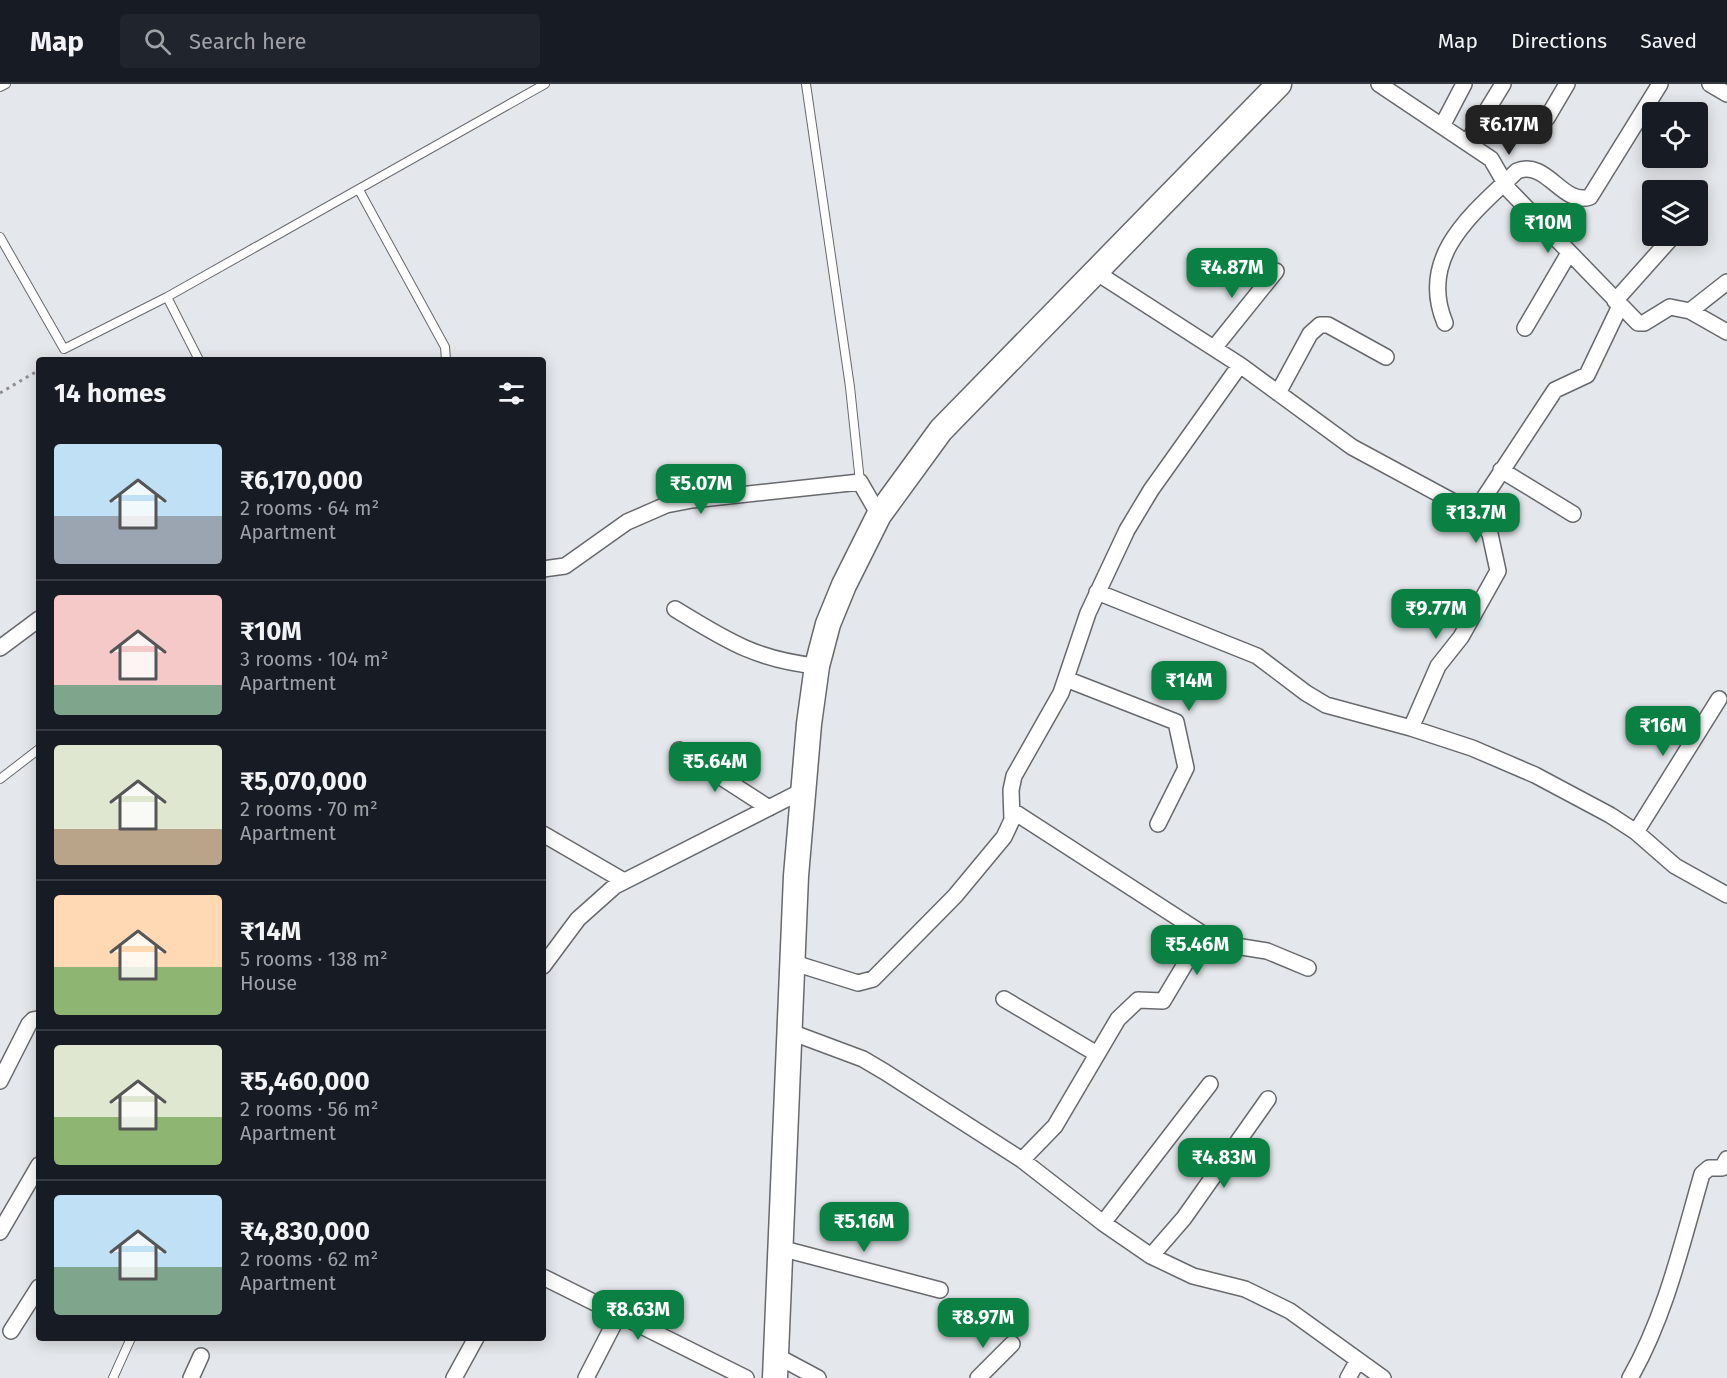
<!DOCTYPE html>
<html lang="en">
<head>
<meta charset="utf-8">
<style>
	:root { --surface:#171b24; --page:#20242c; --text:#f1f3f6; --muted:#9ea1a6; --line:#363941; --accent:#0b8043 }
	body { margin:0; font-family:"Fira Sans",sans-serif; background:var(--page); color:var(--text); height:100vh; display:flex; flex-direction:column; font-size:22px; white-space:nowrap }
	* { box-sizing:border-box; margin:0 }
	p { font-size:20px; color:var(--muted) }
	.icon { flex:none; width:33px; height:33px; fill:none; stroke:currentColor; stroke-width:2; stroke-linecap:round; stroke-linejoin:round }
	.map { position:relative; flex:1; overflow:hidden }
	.drawer { position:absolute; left:36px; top:273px; width:510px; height:984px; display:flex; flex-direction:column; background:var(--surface); border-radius:6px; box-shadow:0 3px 15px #0003 }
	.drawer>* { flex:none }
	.tools { position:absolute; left:1642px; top:18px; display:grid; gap:12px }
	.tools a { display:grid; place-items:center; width:66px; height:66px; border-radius:6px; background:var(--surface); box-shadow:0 3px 15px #0003; font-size:30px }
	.price { position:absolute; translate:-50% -51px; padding:0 14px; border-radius:12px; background:var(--accent); color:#fff; font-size:20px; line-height:39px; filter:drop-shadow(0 2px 3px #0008) }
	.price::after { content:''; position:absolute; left:50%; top:36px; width:18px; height:14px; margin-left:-9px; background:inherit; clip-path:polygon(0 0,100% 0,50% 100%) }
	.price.current { background:#222; color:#fff }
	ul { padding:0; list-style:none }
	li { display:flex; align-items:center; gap:18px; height:150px; padding:0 18px }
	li+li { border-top:2px solid var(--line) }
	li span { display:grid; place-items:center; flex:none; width:168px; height:120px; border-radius:6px; color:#555 }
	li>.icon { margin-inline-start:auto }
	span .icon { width:72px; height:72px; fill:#fffc; stroke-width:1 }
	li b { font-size:26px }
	h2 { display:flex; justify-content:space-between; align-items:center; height:72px; padding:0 18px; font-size:26px }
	header { display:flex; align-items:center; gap:36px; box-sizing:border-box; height:84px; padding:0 30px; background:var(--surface); border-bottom:2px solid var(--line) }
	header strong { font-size:28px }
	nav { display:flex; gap:33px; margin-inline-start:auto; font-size:21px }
	.search { width:420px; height:54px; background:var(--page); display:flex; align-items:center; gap:15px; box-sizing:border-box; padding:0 21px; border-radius:6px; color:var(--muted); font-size:22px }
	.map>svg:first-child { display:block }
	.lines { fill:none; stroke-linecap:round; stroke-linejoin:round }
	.service-casing { stroke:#67696d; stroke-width:10 }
	.minor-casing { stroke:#67696d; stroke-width:18 }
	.trunk-casing { stroke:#67696d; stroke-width:27 }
	.path { stroke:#8d8f91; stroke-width:3; stroke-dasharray:3 4.5; stroke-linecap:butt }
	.service { stroke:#fff; stroke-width:8 }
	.minor { stroke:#fff; stroke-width:15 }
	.trunk { stroke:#fff; stroke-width:24 }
</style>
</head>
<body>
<header>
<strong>Map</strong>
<div class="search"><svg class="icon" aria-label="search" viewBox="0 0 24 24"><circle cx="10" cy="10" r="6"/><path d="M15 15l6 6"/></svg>Search here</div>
<nav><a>Map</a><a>Directions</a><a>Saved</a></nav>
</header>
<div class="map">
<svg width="1727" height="1294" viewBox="0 0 1727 1294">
	<rect width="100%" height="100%" fill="#e4e7eb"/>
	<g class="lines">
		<defs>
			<path id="service" d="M806,0L850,303L860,398
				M0,3L6,0
				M359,106L445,263L446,276
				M0,153L64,265L167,213L545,0
				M167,213L199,276
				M0,695L39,665
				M113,1294L131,1254"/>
			<path id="minor" d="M1379,0L1491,75L1509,106L1638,239H1644L1670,223L1690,227L1727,198
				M1710,0L1727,10
				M1547,34L1567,0
				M1442,42L1464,0
				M1467,59L1503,0
				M1094,187L1240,281L1352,363L1465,424H1473L1480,420L1555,306L1587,291L1620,222
				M1615,217L1673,152
				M1690,227L1727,248
				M1445,239C1417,172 1473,129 1517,87C1547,75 1562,122 1590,113L1660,0
				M1525,244L1569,169
				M1214,264L1276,187
				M1278,309L1310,250L1320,241H1328L1386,273
				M1501,386L1573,430
				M543,485L565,482L627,438L666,421L692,416L860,398L879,431
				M1097,508L1257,572L1306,609L1326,621L1411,644L1472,664L1535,691L1610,731L1636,748L1675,782L1727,811
				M675,525C726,556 756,576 817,582
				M0,564L39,535
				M1066,595L1176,638L1186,684L1158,740
				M1411,644L1438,582L1461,553L1498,487L1490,450L1473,424
				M679,666L769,724
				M1013,727L1203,850L1223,860L1267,867L1308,884
				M1636,748L1719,615
				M543,750L624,797
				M791,878L858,899L873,895L955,812L1004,753L1012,736L1011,706L1014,692L1061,609L1088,529L1127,446L1151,406L1240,281
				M543,882L578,835L615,802L802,707
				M1004,915L1097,970
				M788,947L863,975L885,988L1022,1076L1103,1139L1151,1172L1193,1192L1245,1205L1290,1227L1383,1294
				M0,997L29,940L33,936L39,935
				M1022,1076L1055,1042L1118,935L1138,916L1163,917L1203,850
				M1103,1139L1210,1000
				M0,1148L39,1081
				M780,1164L940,1206
				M1151,1172L1184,1134L1268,1015
				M543,1193L746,1294
				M11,1247L39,1203
				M775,1271L818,1294
				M191,1294L201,1272
				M454,1294L476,1254
				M586,1294L619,1230
				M978,1294L1012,1260
				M1348,1294L1358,1276
				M1630,1294C1666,1231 1682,1159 1702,1090L1709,1084H1722L1727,1075"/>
			<path id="trunk" d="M775,1294L796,792L809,640L817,582L828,540L844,501L879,431L941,346L1279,0"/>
		</defs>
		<!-- service casing -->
		<use href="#service" class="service-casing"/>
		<!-- minor casing -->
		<use href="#minor" class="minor-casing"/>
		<!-- trunk casing -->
		<use href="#trunk" class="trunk-casing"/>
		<!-- path -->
		<path class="path" d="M0,309L39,286"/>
		<!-- service -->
		<use href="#service" class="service"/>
		<!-- minor -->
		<use href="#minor" class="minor"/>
		<!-- trunk -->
		<use href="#trunk" class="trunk"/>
	</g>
</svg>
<div class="tools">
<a><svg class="icon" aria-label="locate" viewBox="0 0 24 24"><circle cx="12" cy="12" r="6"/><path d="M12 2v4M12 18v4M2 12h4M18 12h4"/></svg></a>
<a><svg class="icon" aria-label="layers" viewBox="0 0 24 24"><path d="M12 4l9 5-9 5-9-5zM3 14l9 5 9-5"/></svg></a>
</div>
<b class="price current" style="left:1509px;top:72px">₹6.17M</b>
<b class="price" style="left:1548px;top:170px">₹10M</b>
<b class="price" style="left:1232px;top:215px">₹4.87M</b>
<b class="price" style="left:701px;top:431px">₹5.07M</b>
<b class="price" style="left:1476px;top:460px">₹13.7M</b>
<b class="price" style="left:1436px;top:556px">₹9.77M</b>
<b class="price" style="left:1189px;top:628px">₹14M</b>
<b class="price" style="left:1663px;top:673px">₹16M</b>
<b class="price" style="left:715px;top:709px">₹5.64M</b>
<b class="price" style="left:1197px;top:892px">₹5.46M</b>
<b class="price" style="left:1224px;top:1105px">₹4.83M</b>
<b class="price" style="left:864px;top:1169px">₹5.16M</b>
<b class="price" style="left:638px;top:1257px">₹8.63M</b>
<b class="price" style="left:983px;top:1265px">₹8.97M</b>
<section class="drawer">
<h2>14 homes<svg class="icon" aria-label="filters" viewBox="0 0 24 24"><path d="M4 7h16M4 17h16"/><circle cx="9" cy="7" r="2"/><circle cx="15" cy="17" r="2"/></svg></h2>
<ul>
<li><span style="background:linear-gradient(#bfe0f5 60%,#9aa5b1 0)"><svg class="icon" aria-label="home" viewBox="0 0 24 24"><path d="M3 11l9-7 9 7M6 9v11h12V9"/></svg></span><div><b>₹6,170,000</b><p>2 rooms · 64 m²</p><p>Apartment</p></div></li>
<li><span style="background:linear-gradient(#f6c9c9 75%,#7fa58c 0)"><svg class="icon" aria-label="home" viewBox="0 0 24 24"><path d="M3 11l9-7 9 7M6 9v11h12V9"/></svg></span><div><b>₹10M</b><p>3 rooms · 104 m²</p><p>Apartment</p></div></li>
<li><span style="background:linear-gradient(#dfe7d0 70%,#b9a48a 0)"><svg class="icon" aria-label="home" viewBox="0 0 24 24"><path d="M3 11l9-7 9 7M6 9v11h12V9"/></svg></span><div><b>₹5,070,000</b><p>2 rooms · 70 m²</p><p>Apartment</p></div></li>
<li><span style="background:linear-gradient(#ffd9b3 60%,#8fb573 0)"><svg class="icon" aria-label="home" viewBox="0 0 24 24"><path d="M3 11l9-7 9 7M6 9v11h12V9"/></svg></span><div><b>₹14M</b><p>5 rooms · 138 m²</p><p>House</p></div></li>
<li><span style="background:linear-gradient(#dfe7d0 60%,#8fb573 0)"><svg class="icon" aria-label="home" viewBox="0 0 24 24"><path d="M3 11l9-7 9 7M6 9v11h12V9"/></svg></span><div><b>₹5,460,000</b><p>2 rooms · 56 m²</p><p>Apartment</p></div></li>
<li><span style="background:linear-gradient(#bfe0f5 60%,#7fa58c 0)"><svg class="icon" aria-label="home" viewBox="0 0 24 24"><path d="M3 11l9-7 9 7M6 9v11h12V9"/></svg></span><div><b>₹4,830,000</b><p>2 rooms · 62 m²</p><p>Apartment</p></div></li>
</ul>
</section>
</div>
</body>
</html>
